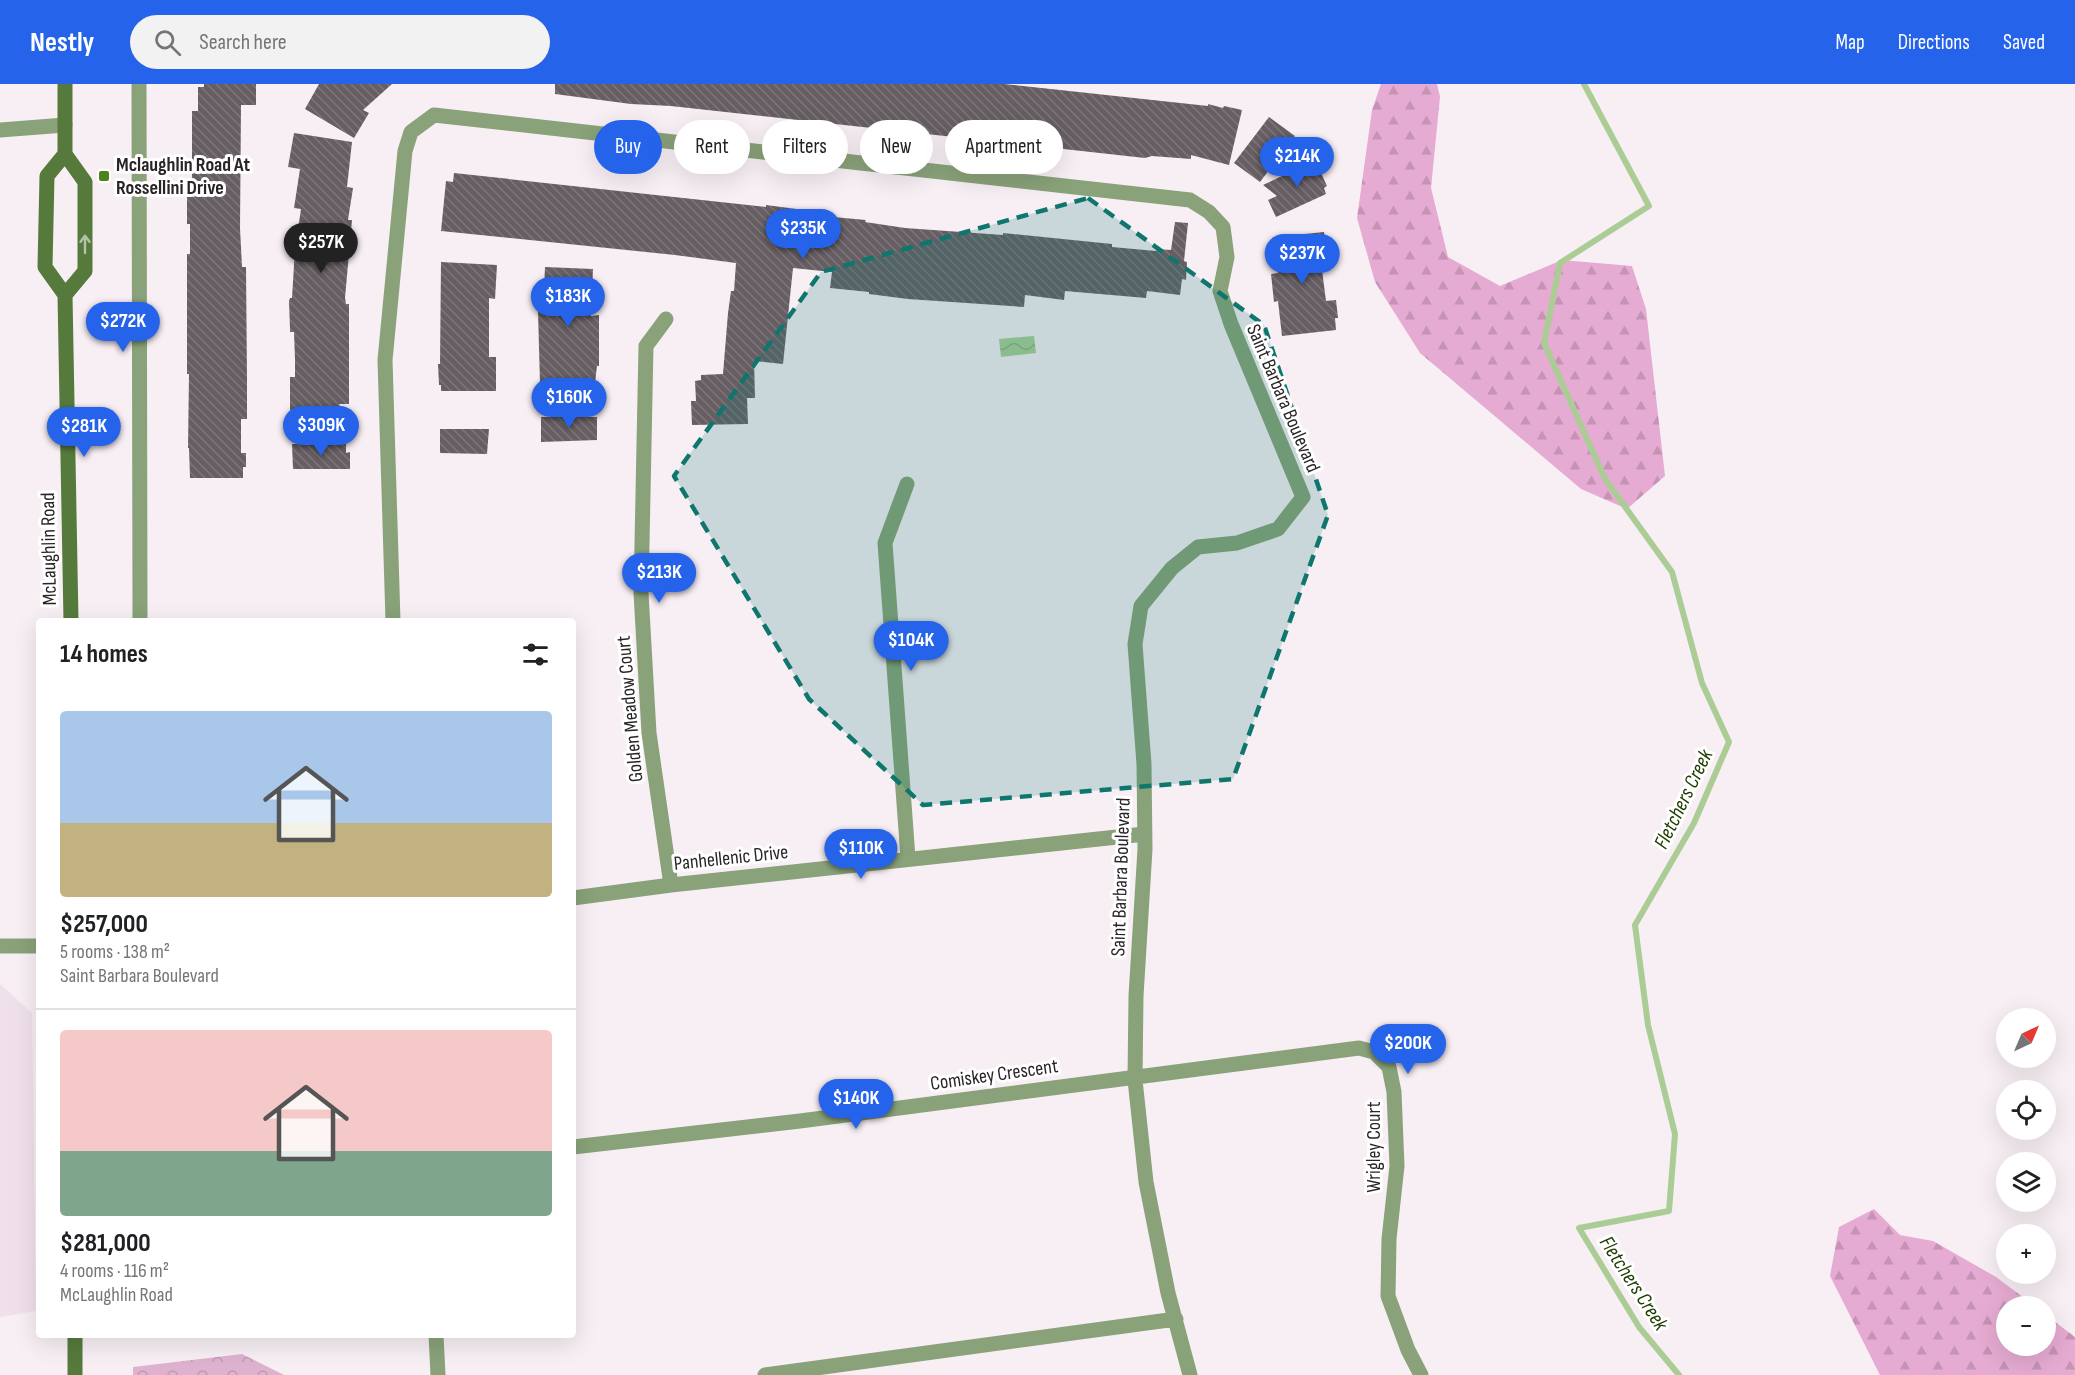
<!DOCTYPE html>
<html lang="en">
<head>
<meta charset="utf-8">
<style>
	:root { --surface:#fff; --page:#f2f2f2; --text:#202124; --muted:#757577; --line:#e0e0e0; --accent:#2563eb }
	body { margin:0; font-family:"Sofia Sans Condensed",sans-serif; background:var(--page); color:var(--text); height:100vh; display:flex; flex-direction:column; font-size:22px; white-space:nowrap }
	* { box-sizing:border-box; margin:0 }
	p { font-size:20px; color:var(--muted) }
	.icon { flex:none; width:33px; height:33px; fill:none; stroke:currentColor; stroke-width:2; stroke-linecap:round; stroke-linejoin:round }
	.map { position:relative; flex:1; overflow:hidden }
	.sheet { position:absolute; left:36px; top:534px; width:540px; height:720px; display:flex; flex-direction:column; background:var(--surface); border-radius:6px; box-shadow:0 6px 24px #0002 }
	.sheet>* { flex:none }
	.guide { position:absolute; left:594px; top:36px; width:570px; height:54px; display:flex; gap:12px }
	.needle { width:39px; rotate:44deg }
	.controls { position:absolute; left:1996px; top:924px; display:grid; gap:12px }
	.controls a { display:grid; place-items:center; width:60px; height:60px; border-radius:50%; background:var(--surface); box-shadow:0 6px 24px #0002; font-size:30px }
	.price { position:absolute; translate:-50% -51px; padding:0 14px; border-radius:21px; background:var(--accent); color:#fff; font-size:20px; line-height:39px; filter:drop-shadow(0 2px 3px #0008) }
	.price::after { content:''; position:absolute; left:50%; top:36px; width:18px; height:14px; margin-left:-9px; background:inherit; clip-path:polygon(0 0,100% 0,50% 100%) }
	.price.on { background:#222; color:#fff }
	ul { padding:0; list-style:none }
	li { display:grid; align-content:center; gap:12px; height:318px; padding:0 24px }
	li+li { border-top:2px solid var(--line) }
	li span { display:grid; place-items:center; height:186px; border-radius:6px; color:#555 }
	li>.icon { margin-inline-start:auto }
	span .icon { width:108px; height:108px; fill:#fffc; stroke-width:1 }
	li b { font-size:26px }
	h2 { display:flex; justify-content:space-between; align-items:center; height:72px; padding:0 24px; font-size:26px }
	.chip { padding:0 21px; border-radius:27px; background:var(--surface); box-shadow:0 6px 24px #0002; font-size:21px; line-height:54px }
	.chip.on { background:var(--accent); color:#fff }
	header { display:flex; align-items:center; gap:36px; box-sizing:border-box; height:84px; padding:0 30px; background:var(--accent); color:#fff }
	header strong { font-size:28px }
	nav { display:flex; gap:33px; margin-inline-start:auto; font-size:21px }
	.search { width:420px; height:54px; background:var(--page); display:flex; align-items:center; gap:15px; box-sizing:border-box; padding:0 21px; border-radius:33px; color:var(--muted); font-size:22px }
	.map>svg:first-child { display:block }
	.built { fill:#f0e0ea }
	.forest { fill:url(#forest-firs) }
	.park { fill:url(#park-crowns) }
	.water { fill:url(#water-waves) }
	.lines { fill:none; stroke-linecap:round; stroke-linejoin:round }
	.stream { stroke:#abcd95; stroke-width:6 }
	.building { fill:url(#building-back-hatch) }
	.street { stroke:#89a279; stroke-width:15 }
	.secondary { stroke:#567a3c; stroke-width:15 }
	.oneway { stroke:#b3c3a7 }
	.marked { fill:#0f766e; fill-opacity:0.2; stroke:#0f766e; stroke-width:4.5; stroke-dasharray:12 8; stroke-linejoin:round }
	.poi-dot { fill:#4d831a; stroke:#fff; stroke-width:2 }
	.labels { text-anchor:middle; stroke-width:6; stroke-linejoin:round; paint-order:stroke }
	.poi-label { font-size:20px; font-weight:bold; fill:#292527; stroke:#fff; text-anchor:start }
	.street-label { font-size:20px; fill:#292527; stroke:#fff }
	.water-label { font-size:21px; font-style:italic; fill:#1f3d00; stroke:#fff }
</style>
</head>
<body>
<header>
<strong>Nestly</strong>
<div class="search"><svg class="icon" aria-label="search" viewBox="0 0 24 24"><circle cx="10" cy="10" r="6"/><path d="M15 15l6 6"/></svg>Search here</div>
<nav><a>Map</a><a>Directions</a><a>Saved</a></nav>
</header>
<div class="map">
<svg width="2075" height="1291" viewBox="0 0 2075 1291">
	<defs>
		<pattern id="forest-firs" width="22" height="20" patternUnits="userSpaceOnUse" patternTransform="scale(1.5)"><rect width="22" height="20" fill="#e6abd2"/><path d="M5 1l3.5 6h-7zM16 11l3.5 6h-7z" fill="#c593b4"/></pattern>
		<pattern id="park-crowns" width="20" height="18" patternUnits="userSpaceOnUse" patternTransform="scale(1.5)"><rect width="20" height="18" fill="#deb2ce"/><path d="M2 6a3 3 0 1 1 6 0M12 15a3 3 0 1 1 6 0" fill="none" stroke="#be99b1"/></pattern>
		<pattern id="water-waves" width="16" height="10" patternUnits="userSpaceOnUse" patternTransform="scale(1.5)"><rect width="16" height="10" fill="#abcd95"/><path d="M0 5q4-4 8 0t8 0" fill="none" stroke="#93b080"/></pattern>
		<pattern id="building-back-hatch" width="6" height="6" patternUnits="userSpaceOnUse" patternTransform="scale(1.5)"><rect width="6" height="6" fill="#665e63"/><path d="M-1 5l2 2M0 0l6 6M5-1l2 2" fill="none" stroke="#7c767a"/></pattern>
	</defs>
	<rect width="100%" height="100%" fill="#f8eff5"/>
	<!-- built -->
	<path class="built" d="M0,900L32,929L36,1227L0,1233Z"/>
	<!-- forest -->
	<path class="forest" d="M1381,0H1437L1440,13L1431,104L1448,173L1500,202L1562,176L1632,182L1646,225L1665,392L1627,425L1581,405L1420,269L1375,198L1357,134L1372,26Z
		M1874,1125L1900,1151L1933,1157L1996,1193L2035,1222H2007V1262H2046V1231L2075,1253V1291H1880L1830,1192L1839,1143Z"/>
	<!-- park -->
	<path class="park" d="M242,1270L284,1291H133V1283Z"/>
	<!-- water -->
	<path class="water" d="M1034,252L1036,269L1001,273L999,255Z"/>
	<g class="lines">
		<!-- stream -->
		<path class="stream" d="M1584,0L1649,122L1560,179L1544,259L1605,395L1672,488L1702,599L1729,658L1694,739L1635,841L1648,941L1675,1050L1669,1127L1579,1144L1639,1243L1679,1291"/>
	</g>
	<!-- building -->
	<path class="building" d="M204,0H256V21H241L240,144L242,183H246L247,296V335H241V369H246V383H243V394H190L189,364H188L189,290H187V170H190V140H187V105H192V27H198V3H204Z
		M319,0H392L363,26L369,29L354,54L305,25Z
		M555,0H1004L1208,22V20L1223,24L1224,22L1242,26L1229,81L1191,71V75L1152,72L1145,74L671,22L631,20L555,10Z
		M1269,33L1295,52L1260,98L1234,79Z
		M294,49L352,58L347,103L353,104L348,136H352L345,214L346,220H349V320H339L342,326H290V293H295V276L294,248H290V245L289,217L290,214H292L295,165L301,125L294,124L300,85L288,83Z
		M1315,76L1327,102L1324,104L1326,110L1276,133L1268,116L1277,112L1263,101Z
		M454,89L766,123V121L827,129V131L833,133L866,136L865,138L905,144L1003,151V149L1112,160V163L1156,167V165L1171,166L1175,138L1188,139L1184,177L1187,178L1186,196L1182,195L1180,211L1147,207L1146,214L1065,207L1064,216L1025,211L1024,223L908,215L869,210V208L830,204L832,188L793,184L783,280L754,277L755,314H747L748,340L692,341L691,317H696L695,297L701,296V291L723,290L728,229L731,207H734L736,179L675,171L441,147L446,97L453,98Z
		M1324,148L1328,177L1321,178L1326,217L1336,216L1338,234H1335L1336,246L1282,252L1278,217L1274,218L1271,190L1278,189L1274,158H1277L1276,153Z
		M441,178L497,181L495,215L489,214V273H496V307H441V301H439L438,280H440Z
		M545,183L593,185L591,232L599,231V282H597L595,299H540L538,228L539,226H543Z
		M541,333H597V356L541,358Z
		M440,345H489L487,370L440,369Z
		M292,360H346V369L350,368V385H293Z"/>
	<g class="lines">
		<!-- street -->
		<path class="street" d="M139,0L140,537
			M0,46L65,41
			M666,235L646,262L641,509L649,649L671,801
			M907,400L885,459L908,774
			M393,537L385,276L405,67L411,48L434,31L1190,116L1209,128L1223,143L1227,173L1220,207L1231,240L1303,413L1278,445L1237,459L1198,463L1172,484L1141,522L1135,560L1144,680L1145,765L1136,912L1135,996L1146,1098L1168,1209L1190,1291
			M573,814L671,801L1145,750
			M0,862H39
			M573,1063L800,1037L1359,964L1374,968L1389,983L1394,1008L1397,1082L1389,1155L1388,1212L1408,1266L1421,1291
			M436,1251L438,1291
			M765,1291L1176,1235"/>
		<!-- secondary -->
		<path class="secondary" d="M65,0V70L85,98V187L65,211
			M65,70L47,92L45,183L65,211L71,537
			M75,1251V1291"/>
	</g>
	<!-- one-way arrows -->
	<defs><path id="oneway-shaft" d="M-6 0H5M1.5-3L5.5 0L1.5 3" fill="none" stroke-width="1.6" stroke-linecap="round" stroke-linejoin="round" transform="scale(1.5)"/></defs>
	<use class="oneway" href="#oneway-shaft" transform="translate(85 160) rotate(-90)"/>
	<!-- marked area -->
	<path class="marked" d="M1088,114L1264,241L1328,431L1233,695L923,721L809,615L674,392L821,188Z"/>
	<!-- markers -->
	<rect class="poi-dot" x="98" y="86" width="12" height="12" rx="3"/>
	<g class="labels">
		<!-- poi labels -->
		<g class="poi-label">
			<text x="116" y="87">Mclaughlin Road At<tspan x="116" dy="23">Rossellini Drive</tspan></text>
		</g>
		<!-- street labels -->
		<g class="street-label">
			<text transform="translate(1284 314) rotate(67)" y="7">Saint Barbara Boulevard</text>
			<text transform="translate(48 465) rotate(-91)" y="7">McLaughlin Road</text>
			<text transform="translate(629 625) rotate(-95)" y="7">Golden Meadow Court</text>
			<text transform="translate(731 773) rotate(-6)" y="7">Panhellenic Drive</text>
			<text transform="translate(1120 793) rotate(-88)" y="7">Saint Barbara Boulevard</text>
			<text transform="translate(994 990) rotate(-8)" y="7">Comiskey Crescent</text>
			<text transform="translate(1373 1063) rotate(-90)" y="7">Wrigley Court</text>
		</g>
		<!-- water labels -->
		<g class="water-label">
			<text transform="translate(1683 715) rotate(-64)" y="7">Fletchers Creek</text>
			<text transform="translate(1634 1199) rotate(57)" y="7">Fletchers Creek</text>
		</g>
	</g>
</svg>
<div class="controls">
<a><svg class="needle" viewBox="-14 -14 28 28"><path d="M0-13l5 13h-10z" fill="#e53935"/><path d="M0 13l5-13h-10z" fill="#757577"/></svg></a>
<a><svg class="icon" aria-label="locate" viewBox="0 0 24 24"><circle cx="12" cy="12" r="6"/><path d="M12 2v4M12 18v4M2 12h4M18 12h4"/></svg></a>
<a><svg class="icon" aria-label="layers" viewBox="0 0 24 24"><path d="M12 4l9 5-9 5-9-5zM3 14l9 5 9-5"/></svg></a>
<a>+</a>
<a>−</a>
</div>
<b class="price" style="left:1297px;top:104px">$214K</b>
<b class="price" style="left:803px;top:176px">$235K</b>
<b class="price on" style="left:321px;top:190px">$257K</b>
<b class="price" style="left:1302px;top:201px">$237K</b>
<b class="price" style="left:568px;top:244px">$183K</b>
<b class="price" style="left:123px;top:269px">$272K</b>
<b class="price" style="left:569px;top:345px">$160K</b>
<b class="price" style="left:321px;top:373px">$309K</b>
<b class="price" style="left:84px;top:374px">$281K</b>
<b class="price" style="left:659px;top:520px">$213K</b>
<b class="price" style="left:911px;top:588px">$104K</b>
<b class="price" style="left:861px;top:796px">$110K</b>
<b class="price" style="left:1408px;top:991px">$200K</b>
<b class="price" style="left:856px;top:1046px">$140K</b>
<div class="guide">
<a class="chip on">Buy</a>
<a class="chip">Rent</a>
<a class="chip">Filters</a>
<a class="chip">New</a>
<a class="chip">Apartment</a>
</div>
<section class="sheet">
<h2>14 homes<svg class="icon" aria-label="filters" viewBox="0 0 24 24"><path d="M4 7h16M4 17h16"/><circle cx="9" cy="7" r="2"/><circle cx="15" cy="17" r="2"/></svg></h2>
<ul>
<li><span style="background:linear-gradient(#a9c7e8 60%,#c2b280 0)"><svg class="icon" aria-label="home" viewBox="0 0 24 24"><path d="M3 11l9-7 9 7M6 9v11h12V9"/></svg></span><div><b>$257,000</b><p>5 rooms · 138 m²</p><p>Saint Barbara Boulevard</p></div></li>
<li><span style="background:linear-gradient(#f6c9c9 65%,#7fa58c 0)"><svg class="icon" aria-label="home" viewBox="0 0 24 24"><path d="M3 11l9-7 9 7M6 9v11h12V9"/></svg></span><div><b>$281,000</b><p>4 rooms · 116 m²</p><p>McLaughlin Road</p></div></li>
</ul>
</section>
</div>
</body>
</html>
